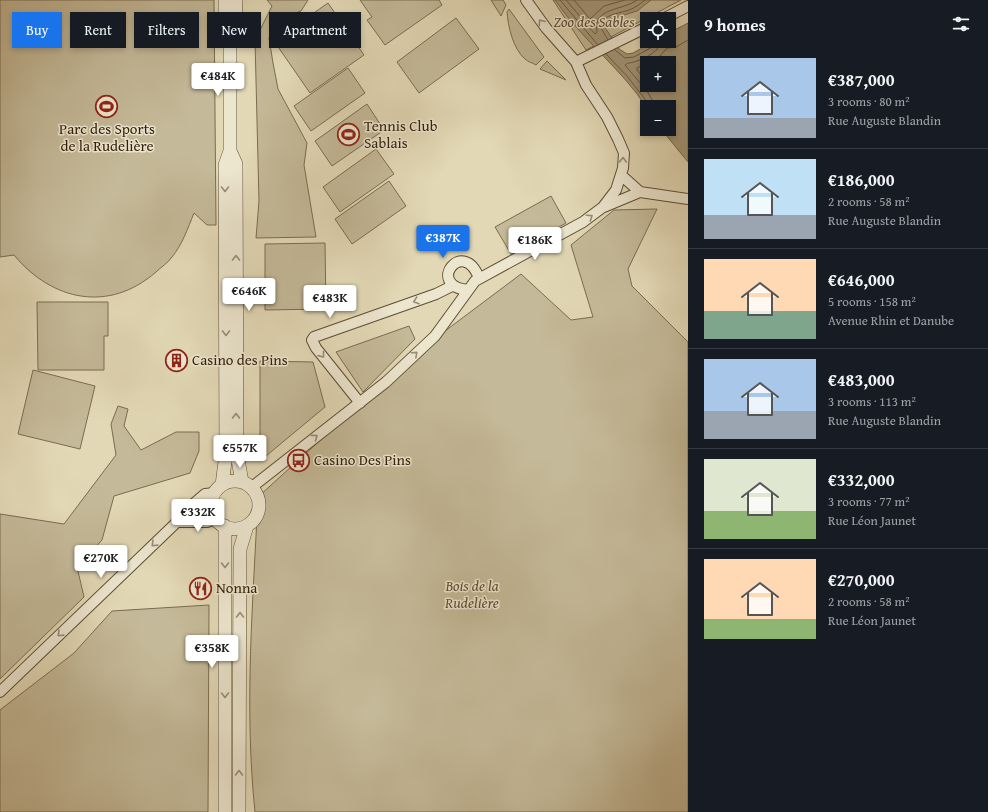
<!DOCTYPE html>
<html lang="en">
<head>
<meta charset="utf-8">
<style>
	:root { --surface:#171b24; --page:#20242c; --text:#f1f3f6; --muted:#9ea1a6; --line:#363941; --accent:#1a73e8 }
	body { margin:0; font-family:"Gentium Book Plus",serif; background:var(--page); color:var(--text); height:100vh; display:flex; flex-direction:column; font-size:15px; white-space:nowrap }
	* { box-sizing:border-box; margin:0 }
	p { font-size:13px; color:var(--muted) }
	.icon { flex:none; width:22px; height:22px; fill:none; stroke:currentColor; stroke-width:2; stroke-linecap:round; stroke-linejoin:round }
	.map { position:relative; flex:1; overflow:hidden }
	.details { display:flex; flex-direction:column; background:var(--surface); width:300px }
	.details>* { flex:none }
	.banner { position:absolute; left:12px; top:12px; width:380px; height:36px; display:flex; gap:8px }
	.buttons { position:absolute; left:640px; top:12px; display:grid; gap:8px }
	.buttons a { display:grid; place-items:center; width:36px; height:36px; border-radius:0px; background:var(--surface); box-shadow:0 2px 6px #0003; font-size:20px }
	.price { position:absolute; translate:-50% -34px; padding:0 9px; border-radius:4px; background:#fff; color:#222; font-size:13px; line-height:26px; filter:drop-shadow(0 1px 2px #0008) }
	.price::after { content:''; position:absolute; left:50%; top:24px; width:12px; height:9px; margin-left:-6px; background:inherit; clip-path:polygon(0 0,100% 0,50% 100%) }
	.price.current { background:var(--accent); color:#fff }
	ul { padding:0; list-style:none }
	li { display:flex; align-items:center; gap:12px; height:100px; padding:0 16px }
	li+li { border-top:1px solid var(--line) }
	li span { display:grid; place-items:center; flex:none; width:112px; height:80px; border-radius:0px; color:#555 }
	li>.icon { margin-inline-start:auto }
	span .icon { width:48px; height:48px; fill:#fffc; stroke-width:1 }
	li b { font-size:17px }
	h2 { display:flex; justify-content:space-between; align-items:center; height:48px; padding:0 16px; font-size:17px }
	.chip { padding:0 14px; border-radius:0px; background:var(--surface); box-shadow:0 2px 6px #0003; font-size:14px; line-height:36px }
	.chip.current { background:var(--accent); color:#fff }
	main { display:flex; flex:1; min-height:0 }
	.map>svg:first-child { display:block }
	.green { fill:#c4b998; stroke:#7a6c50 }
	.water { fill:#a6997b; stroke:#77684d; fill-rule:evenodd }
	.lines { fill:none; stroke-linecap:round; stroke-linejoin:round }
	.shore { stroke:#6c5c42; stroke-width:1 }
	.minor-casing { stroke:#5d4d34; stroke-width:12 }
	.tertiary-casing { stroke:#5d4d34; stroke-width:14 }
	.minor { stroke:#ece6cf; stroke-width:10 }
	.tertiary { stroke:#ece6cf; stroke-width:13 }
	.oneway { stroke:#988c76 }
	.labels { text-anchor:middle; stroke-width:3; stroke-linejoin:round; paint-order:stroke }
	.park-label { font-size:15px; font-style:italic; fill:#5d4d34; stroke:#ece6cf }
	.poi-label { font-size:15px; fill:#311f09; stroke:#ece6cf; text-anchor:start }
</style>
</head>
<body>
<main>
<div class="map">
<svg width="688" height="812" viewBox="0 0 688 812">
	<rect width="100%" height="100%" fill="#e2d8b5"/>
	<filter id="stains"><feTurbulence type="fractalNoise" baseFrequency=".005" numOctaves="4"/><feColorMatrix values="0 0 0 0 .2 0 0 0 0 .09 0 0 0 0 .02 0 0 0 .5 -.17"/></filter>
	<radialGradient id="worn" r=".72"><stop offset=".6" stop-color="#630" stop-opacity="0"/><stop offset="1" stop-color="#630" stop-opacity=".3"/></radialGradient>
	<!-- green -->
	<path class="green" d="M0,0H214L216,225H207L194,213C188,228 182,245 172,257C168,263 161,267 156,272C109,313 52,301 14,255L0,257Z
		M267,0H308L301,11L275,21L269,38L273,63L278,89L307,143L304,165L316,237L256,238L259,201L255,40L272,6Z
		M360,0H439L442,5L385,45L367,20L372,17Z
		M491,0H503L506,5L501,16Z
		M553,0H681L586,50Z
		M328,3L364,55L310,93L274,41Z
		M509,9L544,57L536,65C533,63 528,62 525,59C513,49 508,26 507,12Z
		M456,18L479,49L419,93L397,62Z
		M547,61L566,80L540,69Z
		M348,68L365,93L311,131L294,106Z
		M367,104L384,130L332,166L315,141Z
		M376,149L394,174L340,212L323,187Z
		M389,181L406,206L352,244L335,219Z
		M551,196L566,223L511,254L495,227Z
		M657,209L628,269L632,286L688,342V812H255C244,707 253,602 258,497L417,352L521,274L571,320L593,317L571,245L614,210Z
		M325,243L326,309L265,310V244Z
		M37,302H108V336H104V370H38Z
		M409,326L415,339L363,392L336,352Z
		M260,361L313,362L325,407L266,456L260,452Z
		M33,370L95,386L80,449L18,434Z
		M118,406L128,409L124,426L141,450L176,432H199V451L190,473L114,496L102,540L77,567L84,597L0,679V514L64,524L116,455L111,424Z
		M209,605L208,812H0V710L74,653L112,611Z"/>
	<!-- water -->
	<path class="water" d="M555,0H651L637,11L611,19L605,25L606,29L619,49L627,54L633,53L655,41H669V33L688,23V162L661,129H669V107L647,108C621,68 582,40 555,0ZM647,63H669V85H647Z"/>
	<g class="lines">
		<!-- shore -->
		<path class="shore" d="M560,0L598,45
			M566,0L595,34L597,32C592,7 623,11 637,0
			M574,0L590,19L604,6L625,0
			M608,40L601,28C601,14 618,14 629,10C635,8 640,4 645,0
			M615,50L625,58L634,57L654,46L656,41
			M606,54L627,76L651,107
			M647,82L637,70V68L660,56L667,48L676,47L688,40
			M656,107L647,91L625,65C628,62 633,63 637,61C646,58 660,51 661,41"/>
		<defs>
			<path id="minor" d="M663,19L688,6
				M576,62L647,27
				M621,175L640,192
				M604,207L640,192L688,199
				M468,290C425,286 463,236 479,278
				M360,403L316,348L312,340L314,337L436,294L452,286
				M252,487L386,382L435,336L475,281L583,222L603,207L616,190L623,168L624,153L618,139L607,117L586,85L576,62L546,28L526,0
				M177,522H207L216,519
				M0,692L177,522L184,512L205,494L215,493"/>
			<path id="tertiary" d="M230,43L235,27L236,0
				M230,151L236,164L237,454L242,482
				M211 505a24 24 0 1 1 48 0a24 24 0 1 1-48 0Z
				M222,485L226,454L225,165L230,151V43L225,28V0
				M225,812V526
				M239,812L240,549L247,526"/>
		</defs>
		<!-- minor casing -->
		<use href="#minor" class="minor-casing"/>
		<!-- tertiary casing -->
		<use href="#tertiary" class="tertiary-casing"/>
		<!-- minor -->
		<use href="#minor" class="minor"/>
		<!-- tertiary -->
		<use href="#tertiary" class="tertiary"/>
	</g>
	<!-- one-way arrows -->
	<defs><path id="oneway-chevron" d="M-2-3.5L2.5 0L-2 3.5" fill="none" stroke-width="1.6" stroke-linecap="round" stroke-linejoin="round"/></defs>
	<g class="oneway">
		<use href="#oneway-chevron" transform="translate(541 22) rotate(-126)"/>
		<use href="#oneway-chevron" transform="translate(623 160) rotate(-88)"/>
		<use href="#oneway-chevron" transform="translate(225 189) rotate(90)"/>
		<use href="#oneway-chevron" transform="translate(590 217) rotate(-34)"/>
		<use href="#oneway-chevron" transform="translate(236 258) rotate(-90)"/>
		<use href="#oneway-chevron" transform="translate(416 301) rotate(161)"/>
		<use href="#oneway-chevron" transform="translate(226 333) rotate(90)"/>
		<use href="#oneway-chevron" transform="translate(415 354) rotate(-42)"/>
		<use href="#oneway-chevron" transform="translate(322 355) rotate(51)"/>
		<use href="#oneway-chevron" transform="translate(236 416) rotate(-90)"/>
		<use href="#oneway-chevron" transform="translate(315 437) rotate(-37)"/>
		<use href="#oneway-chevron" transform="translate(154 544) rotate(136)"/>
		<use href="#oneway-chevron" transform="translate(225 565) rotate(90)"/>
		<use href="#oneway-chevron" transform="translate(240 615) rotate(-90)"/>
		<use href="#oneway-chevron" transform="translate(60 634) rotate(136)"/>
		<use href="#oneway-chevron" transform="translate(225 695) rotate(90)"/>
		<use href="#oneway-chevron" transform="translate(239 773) rotate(-90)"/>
	</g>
	<!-- icons -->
	<defs>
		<symbol id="stadium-ring" viewBox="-11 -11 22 22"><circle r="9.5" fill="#ece6cf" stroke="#8f2418" stroke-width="1.5"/><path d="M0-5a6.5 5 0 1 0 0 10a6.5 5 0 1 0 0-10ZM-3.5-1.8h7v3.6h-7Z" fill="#8f2418"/></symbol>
		<symbol id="building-ring" viewBox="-11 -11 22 22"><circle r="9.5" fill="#ece6cf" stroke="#8f2418" stroke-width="1.5"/><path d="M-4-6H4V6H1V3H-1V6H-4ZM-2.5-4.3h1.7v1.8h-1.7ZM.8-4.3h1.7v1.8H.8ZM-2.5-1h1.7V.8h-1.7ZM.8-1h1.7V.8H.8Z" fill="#8f2418"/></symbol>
		<symbol id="bus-ring" viewBox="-11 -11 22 22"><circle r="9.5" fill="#ece6cf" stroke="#8f2418" stroke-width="1.5"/><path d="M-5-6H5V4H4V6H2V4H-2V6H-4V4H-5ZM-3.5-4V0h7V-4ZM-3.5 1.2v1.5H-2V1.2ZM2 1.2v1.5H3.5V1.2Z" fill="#8f2418"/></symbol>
		<symbol id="restaurant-ring" viewBox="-11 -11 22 22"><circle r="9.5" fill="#ece6cf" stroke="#8f2418" stroke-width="1.5"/><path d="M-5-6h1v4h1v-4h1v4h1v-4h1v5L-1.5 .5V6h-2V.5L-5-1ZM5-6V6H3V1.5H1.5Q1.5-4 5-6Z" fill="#8f2418"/></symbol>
	</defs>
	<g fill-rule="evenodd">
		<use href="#stadium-ring" x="94" y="94" width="25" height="25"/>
		<use href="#stadium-ring" x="336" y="122" width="25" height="25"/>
		<use href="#building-ring" x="164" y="348" width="25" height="25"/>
		<use href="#bus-ring" x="286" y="448" width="25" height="25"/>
		<use href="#restaurant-ring" x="188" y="576" width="25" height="25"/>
	</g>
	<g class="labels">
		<!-- park labels -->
		<g class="park-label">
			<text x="594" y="27">Zoo des Sables</text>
			<text x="472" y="591">Bois de la<tspan x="472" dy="17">Rudelière</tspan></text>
		</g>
		<!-- poi labels -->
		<g class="poi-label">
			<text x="364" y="131">Tennis Club<tspan x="364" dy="17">Sablais</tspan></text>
			<text x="107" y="134" text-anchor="middle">Parc des Sports<tspan x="107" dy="17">de la Rudelière</tspan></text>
			<text x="192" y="365">Casino des Pins</text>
			<text x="314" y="465">Casino Des Pins</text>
			<text x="216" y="593">Nonna</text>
		</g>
	</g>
	<rect width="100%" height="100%" filter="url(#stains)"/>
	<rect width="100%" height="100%" fill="url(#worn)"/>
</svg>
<div class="buttons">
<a><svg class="icon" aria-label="locate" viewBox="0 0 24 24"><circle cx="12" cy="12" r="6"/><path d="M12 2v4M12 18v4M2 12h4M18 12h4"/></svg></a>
<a>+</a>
<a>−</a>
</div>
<b class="price" style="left:218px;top:97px">€484K</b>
<b class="price current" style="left:443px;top:259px">€387K</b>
<b class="price" style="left:535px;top:261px">€186K</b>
<b class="price" style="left:249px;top:312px">€646K</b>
<b class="price" style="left:330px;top:319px">€483K</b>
<b class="price" style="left:240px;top:469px">€557K</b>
<b class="price" style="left:198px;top:533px">€332K</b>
<b class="price" style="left:101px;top:579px">€270K</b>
<b class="price" style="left:212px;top:669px">€358K</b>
<div class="banner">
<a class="chip current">Buy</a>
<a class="chip">Rent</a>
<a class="chip">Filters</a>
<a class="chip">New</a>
<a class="chip">Apartment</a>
</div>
</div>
<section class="details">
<h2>9 homes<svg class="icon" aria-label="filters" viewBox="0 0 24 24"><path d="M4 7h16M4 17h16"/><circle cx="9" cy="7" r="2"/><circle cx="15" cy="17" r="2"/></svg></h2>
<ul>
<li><span style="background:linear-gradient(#a9c7e8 75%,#9aa5b1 0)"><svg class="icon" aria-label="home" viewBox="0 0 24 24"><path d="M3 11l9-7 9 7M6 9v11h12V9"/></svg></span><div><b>€387,000</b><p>3 rooms · 80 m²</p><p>Rue Auguste Blandin</p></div></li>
<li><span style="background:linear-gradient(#bfe0f5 70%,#9aa5b1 0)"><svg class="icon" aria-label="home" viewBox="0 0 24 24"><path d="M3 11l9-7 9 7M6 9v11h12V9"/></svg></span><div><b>€186,000</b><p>2 rooms · 58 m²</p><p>Rue Auguste Blandin</p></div></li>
<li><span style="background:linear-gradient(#ffd9b3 65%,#7fa58c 0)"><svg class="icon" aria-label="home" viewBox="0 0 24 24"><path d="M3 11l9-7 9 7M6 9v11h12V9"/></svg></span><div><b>€646,000</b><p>5 rooms · 158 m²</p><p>Avenue Rhin et Danube</p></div></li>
<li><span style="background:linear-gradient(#a9c7e8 65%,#9aa5b1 0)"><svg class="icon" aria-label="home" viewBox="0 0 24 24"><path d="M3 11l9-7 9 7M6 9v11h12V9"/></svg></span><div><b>€483,000</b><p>3 rooms · 113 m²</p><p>Rue Auguste Blandin</p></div></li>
<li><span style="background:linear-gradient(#dfe7d0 65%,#8fb573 0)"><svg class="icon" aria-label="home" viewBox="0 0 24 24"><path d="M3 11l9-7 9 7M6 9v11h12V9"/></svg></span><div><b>€332,000</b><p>3 rooms · 77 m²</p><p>Rue Léon Jaunet</p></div></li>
<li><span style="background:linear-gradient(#ffd9b3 75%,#8fb573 0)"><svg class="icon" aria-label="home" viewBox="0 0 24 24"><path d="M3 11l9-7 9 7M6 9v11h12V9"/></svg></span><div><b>€270,000</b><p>2 rooms · 58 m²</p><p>Rue Léon Jaunet</p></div></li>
</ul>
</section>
</main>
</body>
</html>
